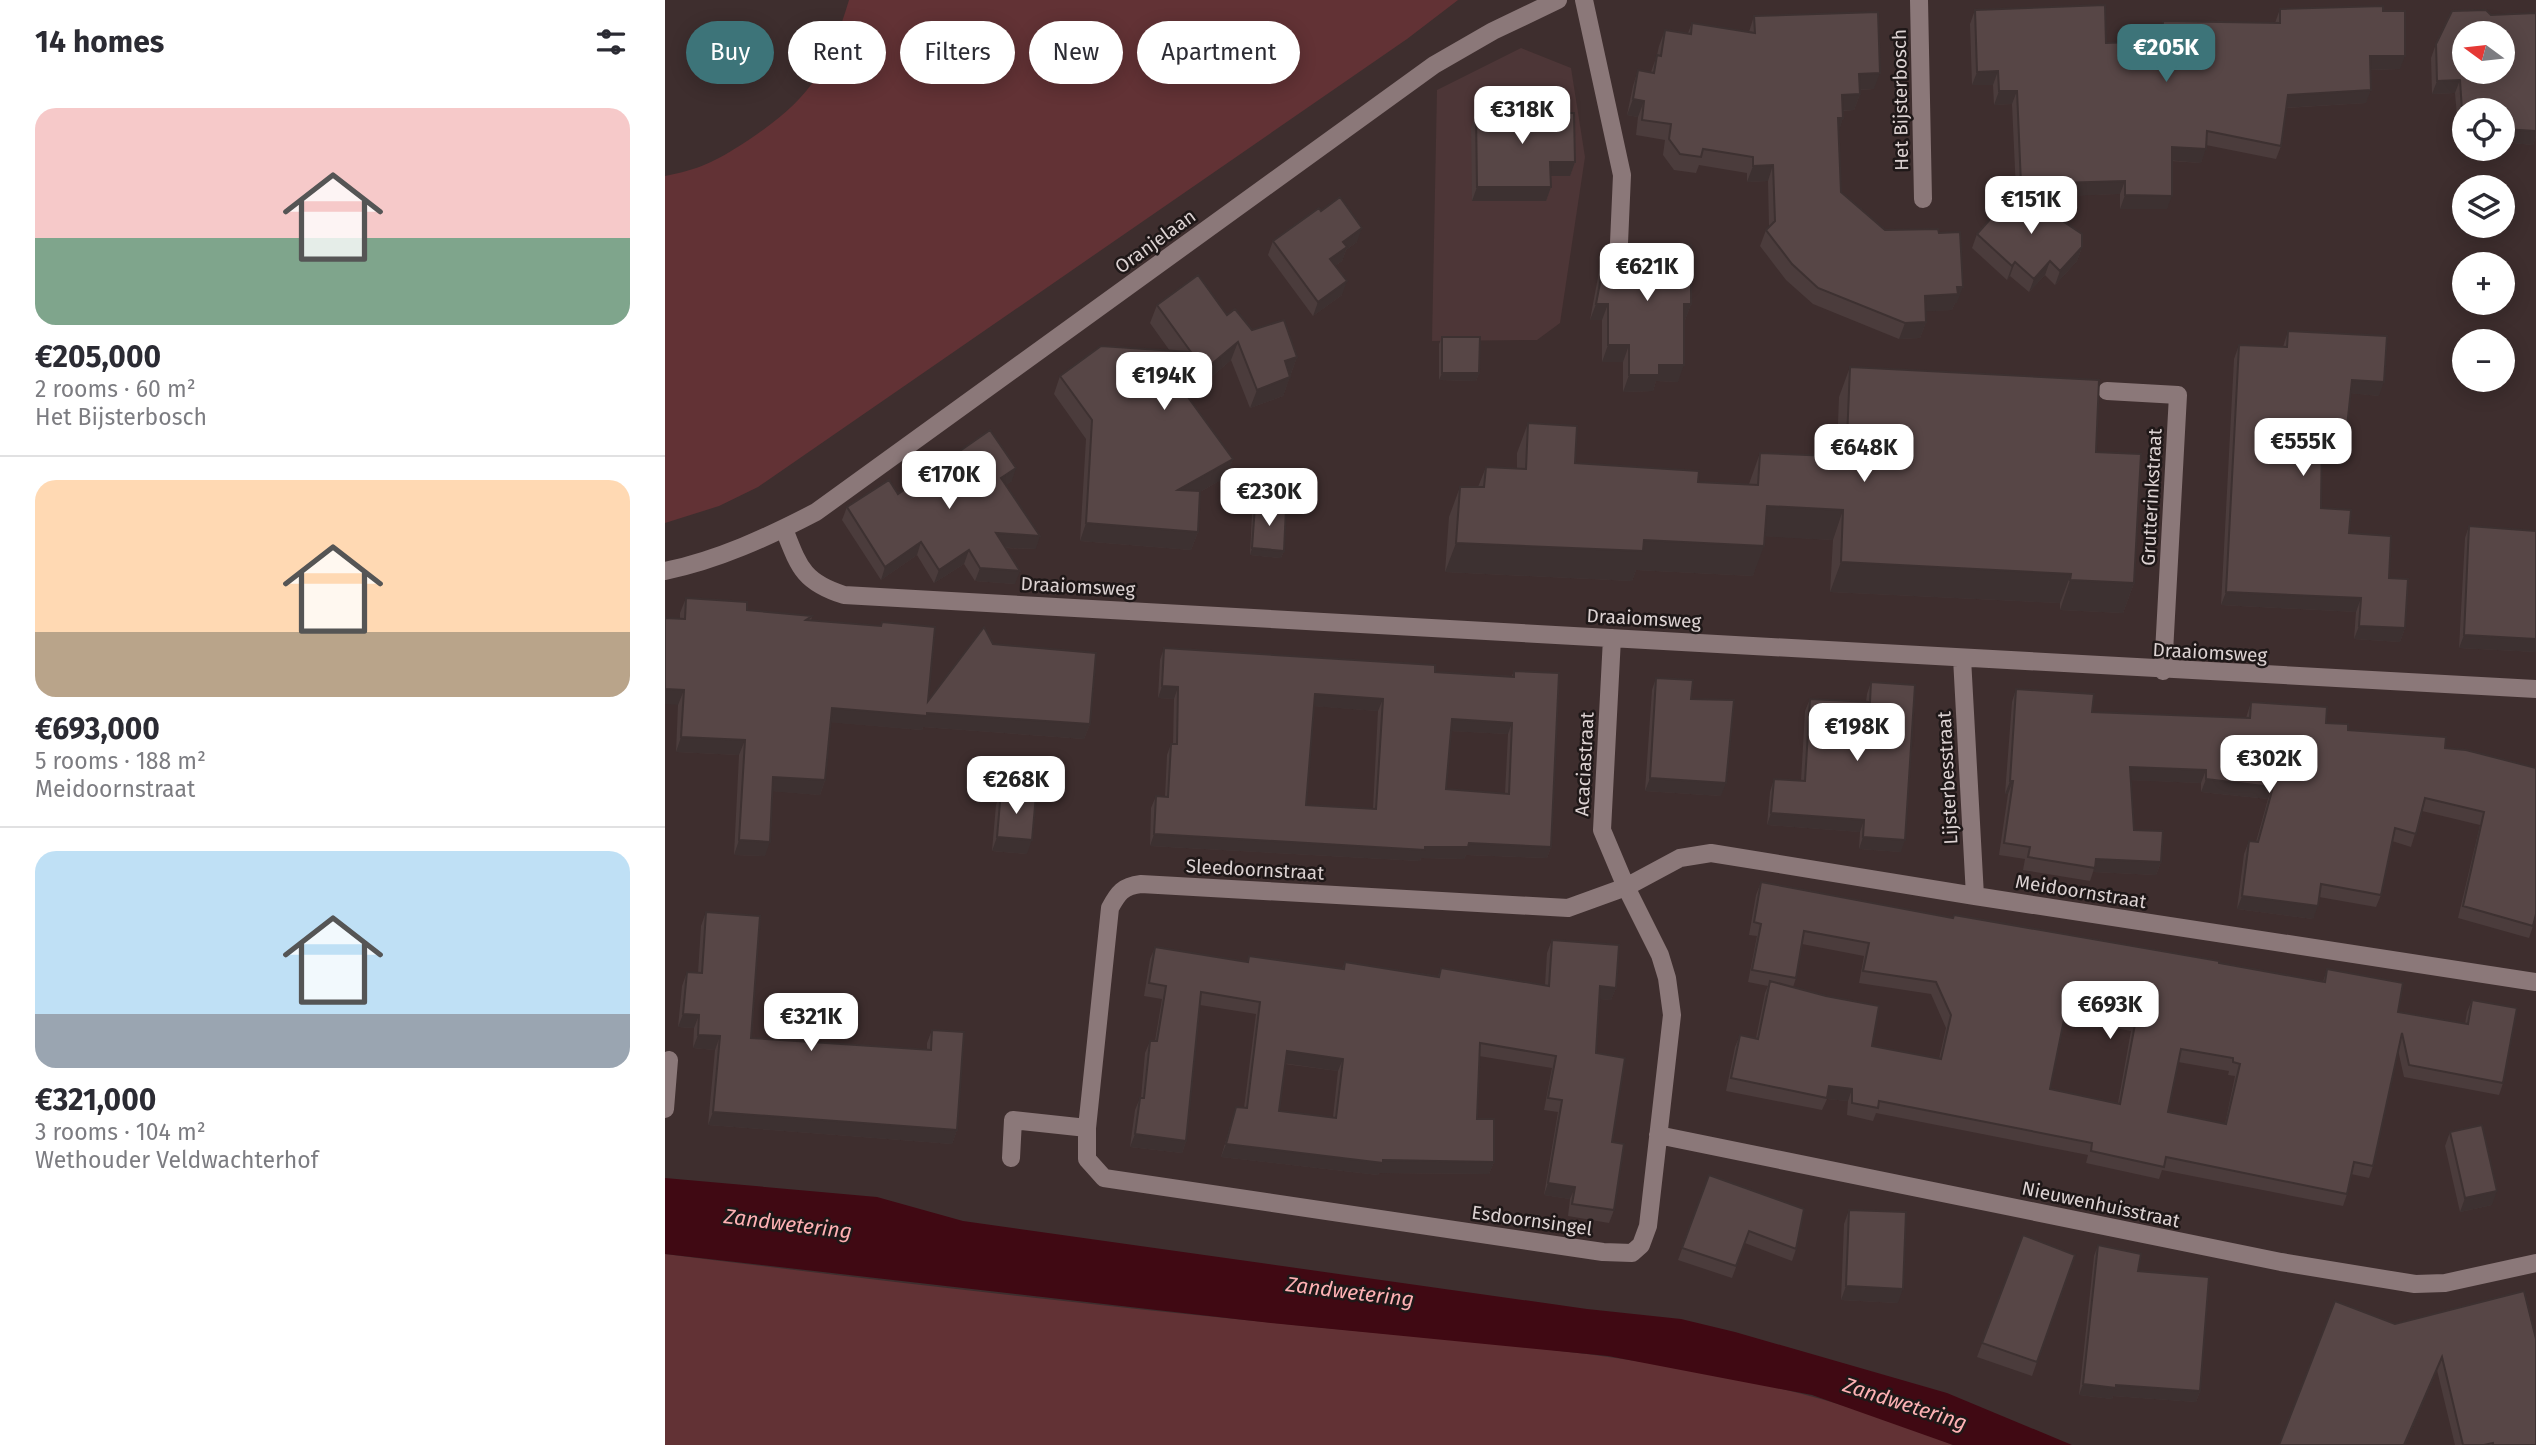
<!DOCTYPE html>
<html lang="en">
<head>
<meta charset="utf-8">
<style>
	:root { --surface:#fff; --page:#f7f7f7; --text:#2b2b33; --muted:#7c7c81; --line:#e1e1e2; --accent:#3d7479 }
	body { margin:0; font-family:"Fira Sans",sans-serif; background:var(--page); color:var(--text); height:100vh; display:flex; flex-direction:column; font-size:26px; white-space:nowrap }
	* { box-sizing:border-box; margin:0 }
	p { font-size:23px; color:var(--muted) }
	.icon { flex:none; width:38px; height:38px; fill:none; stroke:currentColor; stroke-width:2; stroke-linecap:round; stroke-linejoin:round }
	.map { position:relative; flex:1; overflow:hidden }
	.details { display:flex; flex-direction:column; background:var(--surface); width:665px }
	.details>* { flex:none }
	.guide { position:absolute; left:21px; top:21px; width:665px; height:63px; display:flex; gap:14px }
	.needle { width:46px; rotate:285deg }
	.fabs { position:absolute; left:1787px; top:21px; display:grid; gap:14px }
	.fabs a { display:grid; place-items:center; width:63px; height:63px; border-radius:50%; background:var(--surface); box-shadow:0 4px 18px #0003; font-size:35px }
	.price { position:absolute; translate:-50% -60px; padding:0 16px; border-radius:14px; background:#fff; color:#222; font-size:23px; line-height:46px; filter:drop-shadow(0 2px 4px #0008) }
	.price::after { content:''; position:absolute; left:50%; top:42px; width:21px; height:16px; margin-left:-10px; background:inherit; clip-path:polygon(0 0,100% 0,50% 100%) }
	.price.selected { background:var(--accent); color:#fff }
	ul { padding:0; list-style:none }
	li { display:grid; align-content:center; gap:14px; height:371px; padding:0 35px }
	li+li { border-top:2px solid var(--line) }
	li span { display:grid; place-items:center; height:217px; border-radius:21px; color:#555 }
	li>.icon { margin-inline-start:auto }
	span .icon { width:126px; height:126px; fill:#fffc; stroke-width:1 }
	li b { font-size:30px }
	h2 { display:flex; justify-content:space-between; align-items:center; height:84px; padding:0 35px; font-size:30px }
	.tag { padding:0 24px; border-radius:32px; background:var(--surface); box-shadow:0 4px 18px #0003; font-size:24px; line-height:63px }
	.tag.selected { background:var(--accent); color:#fff }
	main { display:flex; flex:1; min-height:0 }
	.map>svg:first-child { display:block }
	.built { fill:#4d3637 }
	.green { fill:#623235 }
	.water { fill:#400913 }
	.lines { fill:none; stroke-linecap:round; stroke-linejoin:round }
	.minor { stroke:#8b7879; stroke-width:18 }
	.wall { fill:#4b3c3c; fill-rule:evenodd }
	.shaded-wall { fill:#3d3131 }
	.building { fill:#574646; stroke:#3d3131; stroke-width:2; fill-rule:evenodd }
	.labels { text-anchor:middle; stroke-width:5; stroke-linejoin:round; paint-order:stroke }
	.street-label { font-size:19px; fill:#dcd2d2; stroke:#1f1818 }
	.water-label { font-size:21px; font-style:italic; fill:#feb1b4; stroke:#1f1818 }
</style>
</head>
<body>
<main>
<section class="details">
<h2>14 homes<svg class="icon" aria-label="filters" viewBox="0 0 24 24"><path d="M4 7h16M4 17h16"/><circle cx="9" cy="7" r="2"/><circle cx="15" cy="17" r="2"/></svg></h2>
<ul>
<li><span style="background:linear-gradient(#f6c9c9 60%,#7fa58c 0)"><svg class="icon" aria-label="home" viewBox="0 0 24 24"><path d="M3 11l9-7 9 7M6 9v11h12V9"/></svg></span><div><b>€205,000</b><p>2 rooms · 60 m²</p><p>Het Bijsterbosch</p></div></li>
<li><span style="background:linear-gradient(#ffd9b3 70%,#b9a48a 0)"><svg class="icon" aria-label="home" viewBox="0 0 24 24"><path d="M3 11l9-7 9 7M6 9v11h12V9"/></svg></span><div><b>€693,000</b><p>5 rooms · 188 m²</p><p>Meidoornstraat</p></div></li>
<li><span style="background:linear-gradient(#bfe0f5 75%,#9aa5b1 0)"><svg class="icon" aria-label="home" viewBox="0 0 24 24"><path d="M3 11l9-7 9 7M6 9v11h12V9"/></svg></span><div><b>€321,000</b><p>3 rooms · 104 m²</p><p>Wethouder Veldwachterhof</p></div></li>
</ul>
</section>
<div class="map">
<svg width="1871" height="1445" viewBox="0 0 1871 1445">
	<rect width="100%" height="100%" fill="#3e2e2e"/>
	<!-- built -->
	<path class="built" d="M856,48L906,68L920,157L895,323L872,340L767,341L772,90Z"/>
	<!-- green -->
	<path class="green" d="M184,0H793L742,39L93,487L54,506L0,523V176C33,170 51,161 79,143C143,101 162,73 184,0Z
		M0,1254C213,1281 426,1305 639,1326C856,1347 1086,1358 1288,1445H0Z"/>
	<!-- water -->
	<path class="water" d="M0,1178L212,1197L298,1221L922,1309L1016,1319L1070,1332L1282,1393L1407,1445H1288L1147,1395L943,1356L606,1323L0,1254Z"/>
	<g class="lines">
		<!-- minor -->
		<path class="minor" d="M919,0L957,175L954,243
			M1254,0L1258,199
			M1442,391L1513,395L1498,671
			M119,529C134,567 138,582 179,595C743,624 1307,662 1871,689
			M0,571C53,560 103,537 151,512L769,65L828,31L893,0
			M947,638L937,830L961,887L995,955L1002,978L1007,1015L983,1226L976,1245L967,1253L938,1252L439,1178L422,1159V1128L445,908C453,893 458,886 476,884L903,908L961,887L1015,858L1046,853L1310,896L1871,982
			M1297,658L1310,896
			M0,1109L4,1060
			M993,1135L1616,1262L1750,1284L1780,1283L1871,1263
			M346,1158L348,1120L422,1128"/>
	</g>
	<!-- wall -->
	<path class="wall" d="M1615,9L1718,11L1735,69L1706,70L1701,103L1621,108L1616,146L1611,159L1541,145L1536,163L1507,161L1502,209H1455V194L1362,197L1417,247L1412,261L1390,285L1380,275L1364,292L1345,276L1342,280L1307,248L1312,234L1351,191L1347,104L1329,105L1328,85H1307L1305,24L1310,10L1441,43L1493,42V34L1498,21L1610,23Z
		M1821,10L1826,15L1871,13V136L1868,145L1838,142V110H1799V140L1794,139L1790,93L1767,94L1766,58L1771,44L1787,11ZM1799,33H1838V72H1799Z
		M1089,16L1209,89L1195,90V94L1189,110L1178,111V118L1173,132L1176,192L1220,230L1274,233L1292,303H1290L1287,310L1261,311V322L1255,338L1234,339L1148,304L1121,280L1095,246L1101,230L1104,227L1103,181L1082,182V173L1034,165L1031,173L1009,170L998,155L1000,140L971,135L973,117L962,115L968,86L973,70L986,72L992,55L994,46L1000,30L1023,33L1027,23L1084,32Z
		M833,108L889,113L910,162L905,176H886V187L881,201H807L806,127L811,113H831Z
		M656,211L692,242L681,250L677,261L670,266L677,295L648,316L603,255L608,241Z
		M942,245L1026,304L1020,320H1019L1013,382L991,381L988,391L958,392V362H937V320H925L936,261Z
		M492,305L562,315L632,357L618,396L585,408L566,360L523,397L568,459L561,477L535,492L533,532L526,550L415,541L421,439L389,394L395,376L505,351L485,323Z
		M1623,331L1714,396L1685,393L1681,436L1677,450L1656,449V508L1684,533L1724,578L1740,628L1735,642L1689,639L1691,612L1556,605L1569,359L1574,345L1618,347Z
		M777,337L814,373L811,381L774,380V344Z
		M1185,367L1431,452L1469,583L1458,613L1395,610V603L1165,592L1168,540L1100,536L1088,576L971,570L967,581L780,572L784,517L795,487H813L821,467L852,468V453L863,423L910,463L1033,482L1084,484L1095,453L1165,456L1172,449L1174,397Z
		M347,481L341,485L371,549L340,548L350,584L310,581L299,564L269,583L252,555L216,580L177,520L182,507L233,494Z
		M590,506L619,551L616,558L585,555L587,513Z
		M1804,526L1871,531V652L1794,648L1800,538Z
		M21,598L82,610L147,616L146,621L215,626L217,622L263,701L328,644L425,724L419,739L258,727L257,730L165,722L160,780L155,795L108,791L100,856L69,855L74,755L11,752L13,705L15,613Z
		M499,648L770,672L847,676L849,671L886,847L882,858L801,855L799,859L756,858L755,861L485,846L486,808L491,796L500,797L502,755L506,744H508L509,699L493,698L495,660ZM649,706L713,711L708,809L641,805ZM786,731L843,734L840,794L781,789Z
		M991,678L1026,699L1056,796L980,791L987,690Z
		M1206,682L1236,852L1194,849L1195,832L1102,825L1105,792L1109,779L1136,781L1140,711L1145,699L1201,702L1202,694Z
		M1351,689L1427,712L1581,718L1586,702L1683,730L1780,748L1801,750L1868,926L1864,938L1793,918L1815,825L1757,811L1746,847L1727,841L1716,895L1711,907L1654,897L1648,919L1572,909L1579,854L1584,841L1591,842L1603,799L1536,792V783L1465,780L1469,830L1496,862L1491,875L1428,872L1425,881L1358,870L1360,859L1334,855L1343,794H1340L1347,702Z
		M336,791L362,854L327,851L331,805Z
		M1096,882L1288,918L1554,963L1658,982L1662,969L1733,1012L1800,1024L1802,1012L1807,1000L1838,1083L1834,1095L1739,1077L1733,1050L1708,1166L1704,1178L1686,1174L1682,1194L1678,1206L1497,1170L1494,1179L1421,1163L1423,1155L1211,1113L1208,1121L1182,1115L1183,1101L1162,1099L1157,1110L1061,1091L1070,1047L1075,1035L1091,1038L1100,993L1103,986L1083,982L1092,936L1084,935L1091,895ZM1137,944L1199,956L1194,983L1266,994L1281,1028L1274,1059L1207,1046L1128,987L1131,978ZM1399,1018L1466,1031L1453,1103L1385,1089ZM1513,1062L1564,1071L1563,1075L1570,1076L1560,1124L1503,1112Z
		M41,912L86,1038L262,1050V1043L267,1030L292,1130L287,1144L43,1125L50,1050L28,1048L29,1028L13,1027L17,986L22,972L33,973L36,926Z
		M887,940L951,988L946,1000L934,999L931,1053L947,1142L949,1210L944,1223L903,1216L905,1199L879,1195L893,1112L879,1110L887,1068L814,1056L812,1119L829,1162L824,1174L714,1173L713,1175L556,1157L571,1107L579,1108L591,1014L535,1005L521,1141L517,1153L465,1147L470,1110L475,1098H476L480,1053L485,1041H490L497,999L479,996L485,959L490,947L582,962L584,956L677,969L680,962L773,976L776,968L880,985L882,953ZM620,1064L673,1071L668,1117L614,1111Z
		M1785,1132L1827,1205L1795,1212L1780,1146Z
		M1044,1175L1131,1249L1127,1261L1080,1243L1067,1278L1013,1260Z
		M1184,1210L1233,1303L1176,1300L1179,1224Z
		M1358,1235L1410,1255L1367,1376L1312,1357Z
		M1433,1245L1473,1271L1535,1391L1531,1402L1448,1396L1447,1399L1414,1395L1429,1256Z
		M1859,1291L1871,1445H1790L1772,1370L1740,1445H1614L1730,1324Z"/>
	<!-- shaded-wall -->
	<path class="shaded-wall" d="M1705,56H1740L1735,69L1700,70Z
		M1333,71L1328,85H1307L1312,72Z
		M1215,73L1209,89L1188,90L1194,74Z
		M1795,80L1790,93L1767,94L1772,81Z
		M1706,90L1701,103L1618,108L1623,95Z
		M1334,91H1352L1347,104L1329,105Z
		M1195,94L1189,110L1171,111L1177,95Z
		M968,99L979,101L973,117L962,115Z
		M1173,118H1178L1173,134Z
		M1798,126L1799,140L1794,139Z
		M1838,129L1871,131V136L1868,145L1838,142Z
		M1507,147L1541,149L1536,163L1502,160Z
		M885,162H910L905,176H880Z
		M1108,165L1103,181L1082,182L1088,166Z
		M1460,181L1455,194L1351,198L1356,184Z
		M812,187H886L881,201H807Z
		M1460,195L1507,196L1502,209H1455Z
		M697,228L692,242L681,250L677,261L660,273L665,259L678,242Z
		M1417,247L1412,261L1390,285L1395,271Z
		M1385,261L1380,275L1364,292L1369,279Z
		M1350,262L1345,276L1342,280L1347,266Z
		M682,281L677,295L648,316L653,302Z
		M1292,287H1298L1292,303H1290L1287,310L1254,312L1260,296Z
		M931,304H943L937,320H925Z
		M1019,304H1026L1020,320H1013Z
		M1261,322L1255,338L1234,339L1240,323Z
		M573,342L566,360L511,407L517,389Z
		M943,345H964L958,362H937Z
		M632,357L625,376L620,361Z
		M994,365H1019L1013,382L991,381L988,391L958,392L964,375Z
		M777,373H814L811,381L774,380Z
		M625,377L618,396L585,408L592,390Z
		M1687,380L1719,382L1714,396L1682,393Z
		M1657,435L1681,436L1677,450L1652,448Z
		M568,459L561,477L507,508L513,490Z
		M351,468L347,481L332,492L336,478Z
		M1102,506L1178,510L1168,540L1091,536Z
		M421,523L533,532L526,550L415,541Z
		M331,533L375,536L371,549L327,547Z
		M979,540L1099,546L1088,576L971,570L967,581L780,572L791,543Z
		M256,542L252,555L216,580L220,567Z
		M587,548L619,551L616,558L585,555Z
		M304,550L299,564L269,583L274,570Z
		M1176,562L1406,574L1395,603L1165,592Z
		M315,568L355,571L350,584L310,581Z
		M1405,580L1469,583L1458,613L1395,610Z
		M1561,592L1696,598L1691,612L1556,605Z
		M1694,626L1740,628L1735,642L1689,639Z
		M1799,635L1871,639V652L1794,648Z
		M497,686L513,687L509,699L493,698Z
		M0,689L19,690L13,705L0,704Z
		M650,694L718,699L713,711L646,706Z
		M167,708L262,713L425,724L419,739L258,727L257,730L161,722Z
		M787,719L847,723L843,734L783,731Z
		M16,737L80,740L74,755L11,752Z
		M1465,767L1541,770L1536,783L1460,780Z
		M108,777L160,780L155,795L103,791Z
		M985,778L1061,783L1056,796L980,791Z
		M1541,779L1608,787L1603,799L1536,792Z
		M1345,781H1348L1343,794H1340Z
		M1106,813L1199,820L1195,832L1102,825Z
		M489,834L760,847L804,843L886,847L882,858L801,855L799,859L756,858L755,861L485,846Z
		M332,837L367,840L362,854L327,851Z
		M1198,837L1240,840L1236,852L1194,849Z
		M74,840L105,842L100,856L69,855Z
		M1431,859L1496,862L1491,875L1428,872Z
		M1577,896L1653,906L1648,919L1572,909Z
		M935,986L951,988L946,1000L930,999Z
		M18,1014L34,1015L29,1028L13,1027Z
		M33,1035L55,1036L50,1050L28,1048Z
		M622,1051L678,1059L673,1071L617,1063Z
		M1164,1086L1187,1089L1183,1101L1162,1099Z
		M48,1112L292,1130L287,1144L43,1125Z
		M470,1134L521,1141L517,1153L465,1147Z
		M561,1144L829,1162L824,1174L714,1173L713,1175L556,1157Z
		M883,1183L910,1187L905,1199L879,1195Z
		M1832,1191L1827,1205L1795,1212L1800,1198Z
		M1181,1286L1238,1289L1233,1303L1176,1300Z
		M1777,1357L1740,1445H1739Z
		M1418,1384L1451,1385L1535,1391L1531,1402L1448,1396L1447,1399L1414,1395Z"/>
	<!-- building -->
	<path class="building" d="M1440,5L1441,43L1497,41L1498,21L1615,23V9L1718,6V11H1740V56H1705L1706,90L1623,95L1616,146L1542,131L1541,149L1507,147V196L1460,195V181L1356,184L1352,91H1334L1333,71L1312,72L1310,10Z
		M1821,10L1826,15L1871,13V131L1838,129V110H1799L1798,126L1795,80L1772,81L1771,44L1787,11ZM1799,33H1838V72H1799Z
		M1213,12L1215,73L1194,74L1195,94L1177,95L1178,118H1173L1176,192L1220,230L1273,229L1274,233L1295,232L1298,287H1292L1293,294L1260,296L1261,322L1240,323L1153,288L1127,264L1101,230L1110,221L1108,165L1088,166V157L1038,149L1036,157L1015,154L1004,139L1006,124L977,120L979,101L968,99L973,70L989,73L992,55L996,56L1000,30L1026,34L1027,23L1090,33L1089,16Z
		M833,108H889V113H909L910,162H885L886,187H812L811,113H833Z
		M1351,190L1417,234V247L1395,271L1385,261L1369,279L1350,262L1347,266L1312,234Z
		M675,197L697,228L678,242L682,247L665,259L682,281L653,302L608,241L654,208L656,211Z
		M942,245H1026V304H1019V365H994V375H964V345H943V304H931Z
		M533,275L562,315L570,309L587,330L619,320L632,357L620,361L625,377L592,390L573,342L517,389L568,459L513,490L535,491L533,532L421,523L427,420L395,376L436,346L526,352L492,305Z
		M1623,331L1722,336L1719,382L1687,380L1681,436L1657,435L1656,508L1686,510L1684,533L1726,536L1724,578L1743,579L1740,628L1694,626L1696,598L1561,592L1574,345L1622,347Z
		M777,337H815L814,373H777Z
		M1185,367L1434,380L1431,452L1476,454L1469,583L1405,580L1406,574L1176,562L1178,510L1102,506L1099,546L979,540L978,551L791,543L795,487H819L821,467L861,469L863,423L912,426L910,463L1034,471L1033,482L1093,485L1095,453L1165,456L1182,439Z
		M325,430L351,468L336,478L375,536L331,533L355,571L315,568L304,550L274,570L256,542L220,567L182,507L224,480L233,494Z
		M590,506L621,508L619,551L587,548Z
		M1804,526L1871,531V639L1799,635Z
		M21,598L82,602V610L147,616L141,620L216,626L217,622L270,627L263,701L319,627L328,644L431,653L425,724L262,713V716L167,708L160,780L108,777L105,842L74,840L80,740L16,737L19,690L0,689V618L20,619Z
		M499,648L770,665V672L849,677V671L894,673L886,847L804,843L803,847H760V850L489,834L491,796L503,797L506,744H512L513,687L497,686ZM650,694L718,699L711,809L641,805ZM787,719L847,723L844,794L781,789Z
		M991,678L1028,680L1026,699L1069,700L1061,783L985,778Z
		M1206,682L1250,685L1240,840L1198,837L1199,820L1106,813L1109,779L1140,781L1145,699L1205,702Z
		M1351,689L1429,694L1427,712L1585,718L1586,702L1662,707L1661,723L1683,724V730L1781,737L1780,748L1801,750L1871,768V914L1868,926L1798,906L1819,812L1760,798L1751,834L1730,828L1716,895L1656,884L1653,906L1577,896L1584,841L1593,842L1608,787L1541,779V770L1465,767L1469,830L1498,831L1496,862L1431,859L1430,868L1363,857L1365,847L1339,843L1348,781H1345Z
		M336,791L371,795L367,840L332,837Z
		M1096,882L1288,918L1289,915L1554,961V963L1660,982L1662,969L1738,983L1733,1012L1803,1024L1807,1000L1852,1008L1838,1083L1744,1065L1737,1033L1708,1166L1689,1162L1682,1194L1501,1157L1499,1167L1426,1151L1427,1143L1214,1101L1213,1108L1187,1103V1089L1164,1086L1162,1098L1066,1078L1075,1035L1093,1039L1105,981L1161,996L1214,1006L1207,1046L1276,1059L1286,1015L1271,982L1198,971L1204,943L1139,931L1131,978L1087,970L1096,924L1089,922ZM1402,1005L1471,1019L1455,1104L1385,1089ZM1516,1049L1568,1058V1062L1575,1064L1561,1124L1503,1112Z
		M41,912L95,916L86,1038L266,1050L267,1030L299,1032L292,1130L48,1112L55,1036L33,1035L34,1015L18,1014L22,972L37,973Z
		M887,940L954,945L951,988L935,986L931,1053L960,1058L947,1142L959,1144L949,1210L907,1204L910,1187L883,1183L897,1100L883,1098L891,1056L815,1043L812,1119H829V1162L718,1160V1163L561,1144L571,1107L582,1108L595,1002L536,992L521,1141L470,1134L475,1098H479L485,1041H492L501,986L484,983L490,947L583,962L584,956L679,969L680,962L774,977L776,968L884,986ZM622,1051L678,1059L671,1118L614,1111Z
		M1817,1125L1832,1191L1800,1198L1785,1132Z
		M1044,1175L1139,1209L1131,1249L1084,1231L1071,1266L1017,1248Z
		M1184,1210L1241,1212L1238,1289L1181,1286Z
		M1358,1235L1410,1255L1372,1362L1317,1343Z
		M1433,1245L1476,1254L1473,1271L1544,1277L1535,1391L1451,1385V1388L1418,1384Z
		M1859,1291L1871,1339V1445H1828V1443L1819,1445H1798L1777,1357L1739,1445H1614L1670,1301L1730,1324Z"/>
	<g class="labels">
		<!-- street labels -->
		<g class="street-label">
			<text transform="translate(1235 100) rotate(-91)" y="7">Het Bijsterbosch</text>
			<text transform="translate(490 241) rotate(-36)" y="7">Oranjelaan</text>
			<text transform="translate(1486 497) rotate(-87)" y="7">Grutterinkstraat</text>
			<text transform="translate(413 586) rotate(3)" y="7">Draaiomsweg</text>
			<text transform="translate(979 618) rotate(3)" y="7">Draaiomsweg</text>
			<text transform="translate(1545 652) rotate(3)" y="7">Draaiomsweg</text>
			<text transform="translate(919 764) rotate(-87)" y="7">Acaciastraat</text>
			<text transform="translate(1282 778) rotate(-93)" y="7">Lijsterbesstraat</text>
			<text transform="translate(590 869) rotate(3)" y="7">Sleedoornstraat</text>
			<text transform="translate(1416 891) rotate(9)" y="7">Meidoornstraat</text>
			<text transform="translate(1436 1204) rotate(12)" y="7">Nieuwenhuisstraat</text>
			<text transform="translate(867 1220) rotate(8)" y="7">Esdoornsingel</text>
		</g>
		<!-- water labels -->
		<g class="water-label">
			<text transform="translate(123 1224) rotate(7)" y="7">Zandwetering</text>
			<text transform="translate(685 1292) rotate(7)" y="7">Zandwetering</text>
			<text transform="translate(1240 1404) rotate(18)" y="7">Zandwetering</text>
		</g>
	</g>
</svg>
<div class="fabs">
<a><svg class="needle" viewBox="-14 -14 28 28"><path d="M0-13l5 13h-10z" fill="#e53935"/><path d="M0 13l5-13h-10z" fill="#7c7c81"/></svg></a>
<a><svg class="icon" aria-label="locate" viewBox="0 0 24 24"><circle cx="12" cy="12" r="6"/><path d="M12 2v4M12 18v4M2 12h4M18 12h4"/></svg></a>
<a><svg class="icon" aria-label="layers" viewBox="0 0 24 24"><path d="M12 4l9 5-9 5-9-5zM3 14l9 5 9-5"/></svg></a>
<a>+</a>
<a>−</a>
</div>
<b class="price selected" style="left:1501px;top:84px">€205K</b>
<b class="price" style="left:857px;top:146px">€318K</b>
<b class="price" style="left:1366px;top:236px">€151K</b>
<b class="price" style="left:982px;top:303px">€621K</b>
<b class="price" style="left:499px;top:412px">€194K</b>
<b class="price" style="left:1638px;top:478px">€555K</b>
<b class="price" style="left:1199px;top:484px">€648K</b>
<b class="price" style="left:284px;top:511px">€170K</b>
<b class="price" style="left:604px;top:528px">€230K</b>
<b class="price" style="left:1192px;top:763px">€198K</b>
<b class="price" style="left:1604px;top:795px">€302K</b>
<b class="price" style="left:351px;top:816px">€268K</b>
<b class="price" style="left:1445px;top:1041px">€693K</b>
<b class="price" style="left:146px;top:1053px">€321K</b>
<div class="guide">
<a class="tag selected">Buy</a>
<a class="tag">Rent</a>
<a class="tag">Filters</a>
<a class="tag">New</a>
<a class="tag">Apartment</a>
</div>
</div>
</main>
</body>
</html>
